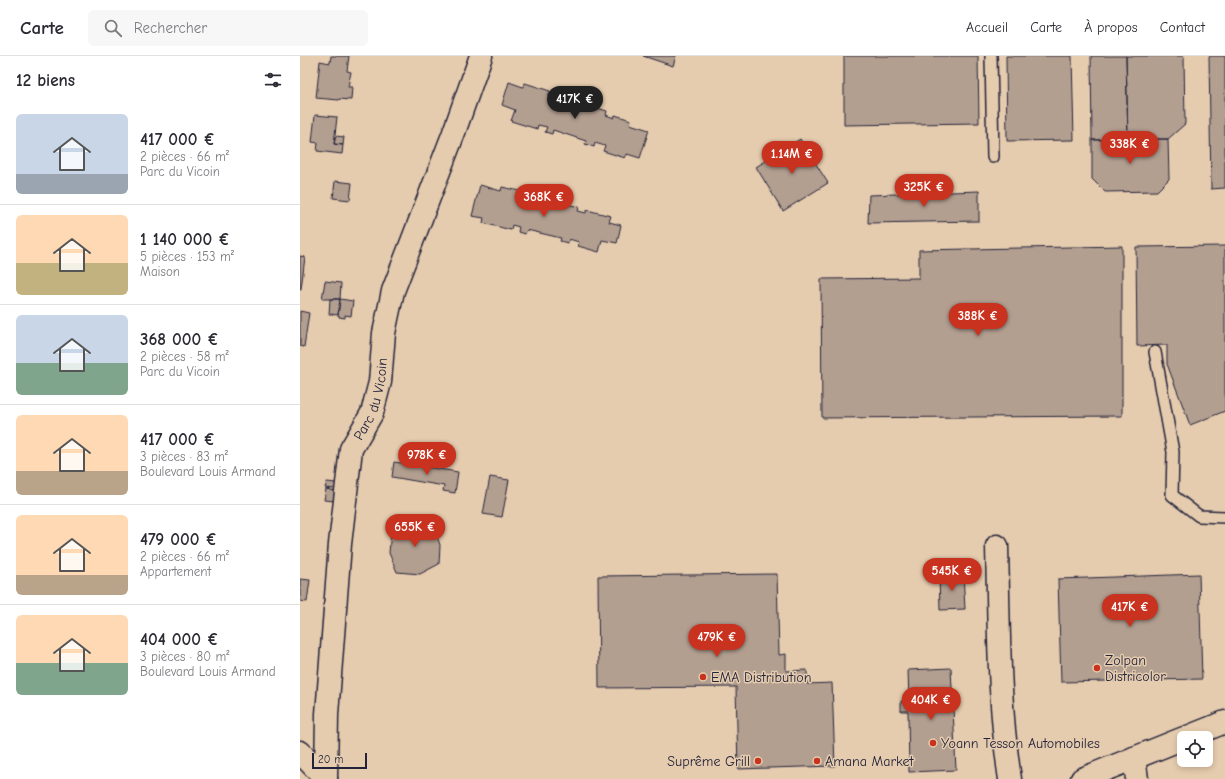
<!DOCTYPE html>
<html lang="fr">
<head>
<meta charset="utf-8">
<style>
	:root { --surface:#fff; --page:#f7f7f7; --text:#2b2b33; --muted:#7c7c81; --line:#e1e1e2; --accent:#c8321e }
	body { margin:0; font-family:"Comic Neue",sans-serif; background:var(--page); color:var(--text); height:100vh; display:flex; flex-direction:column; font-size:15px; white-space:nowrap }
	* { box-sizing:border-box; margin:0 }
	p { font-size:13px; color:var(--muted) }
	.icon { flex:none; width:22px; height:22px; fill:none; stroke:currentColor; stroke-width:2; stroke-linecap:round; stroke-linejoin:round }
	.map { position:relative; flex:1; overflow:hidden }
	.drawer { display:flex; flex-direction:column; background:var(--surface); width:300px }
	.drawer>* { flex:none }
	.tools { position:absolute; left:877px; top:675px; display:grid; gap:8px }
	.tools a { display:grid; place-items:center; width:36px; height:36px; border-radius:6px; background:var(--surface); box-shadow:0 2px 6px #0003; font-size:20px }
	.scale { position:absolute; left:12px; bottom:10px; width:55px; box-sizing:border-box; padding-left:4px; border:2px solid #22223b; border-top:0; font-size:11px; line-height:14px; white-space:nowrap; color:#22223b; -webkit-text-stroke:3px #e6ccae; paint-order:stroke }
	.price { position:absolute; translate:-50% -34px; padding:0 9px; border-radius:14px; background:var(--accent); color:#fff; font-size:13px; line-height:26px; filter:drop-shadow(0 1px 2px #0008) }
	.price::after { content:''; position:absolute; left:50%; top:24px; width:12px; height:9px; margin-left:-6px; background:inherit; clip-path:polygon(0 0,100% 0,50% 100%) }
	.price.selected { background:#222; color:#fff }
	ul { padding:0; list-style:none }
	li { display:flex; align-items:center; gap:12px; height:100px; padding:0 16px }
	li+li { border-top:1px solid var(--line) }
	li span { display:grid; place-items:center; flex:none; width:112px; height:80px; border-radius:6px; color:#555 }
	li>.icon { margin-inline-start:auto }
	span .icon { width:48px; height:48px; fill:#fffc; stroke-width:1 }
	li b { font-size:17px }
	h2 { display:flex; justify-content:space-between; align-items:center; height:48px; padding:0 16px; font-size:17px }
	header { display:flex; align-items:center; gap:24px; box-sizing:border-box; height:56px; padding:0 20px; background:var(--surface); border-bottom:1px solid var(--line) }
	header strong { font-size:19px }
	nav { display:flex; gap:22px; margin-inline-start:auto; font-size:14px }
	.search { width:280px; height:36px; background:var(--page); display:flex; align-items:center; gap:10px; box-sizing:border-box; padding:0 14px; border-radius:6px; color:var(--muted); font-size:15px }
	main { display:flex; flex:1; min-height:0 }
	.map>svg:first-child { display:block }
	.building { fill:#b39f90; stroke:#22223b }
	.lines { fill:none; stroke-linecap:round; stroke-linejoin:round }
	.lane-casing { stroke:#22223b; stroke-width:14 }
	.street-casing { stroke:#22223b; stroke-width:25 }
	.secondary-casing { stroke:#22223b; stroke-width:25 }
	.lane { stroke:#e6ccae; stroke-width:11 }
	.street { stroke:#e6ccae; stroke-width:22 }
	.secondary { stroke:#e6ccae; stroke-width:22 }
	.poi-dot { fill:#c8321e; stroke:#e6ccae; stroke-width:1.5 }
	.labels { text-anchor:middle; stroke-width:3; stroke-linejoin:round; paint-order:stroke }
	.street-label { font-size:14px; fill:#22223b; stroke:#e6ccae }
	.poi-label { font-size:14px; fill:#22223b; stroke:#e6ccae; text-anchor:start }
</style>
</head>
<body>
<header>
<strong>Carte</strong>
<div class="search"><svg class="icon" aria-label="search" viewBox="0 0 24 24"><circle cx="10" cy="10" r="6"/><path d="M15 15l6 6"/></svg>Rechercher</div>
<nav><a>Accueil</a><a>Carte</a><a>À propos</a><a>Contact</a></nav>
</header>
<main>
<section class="drawer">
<h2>12 biens<svg class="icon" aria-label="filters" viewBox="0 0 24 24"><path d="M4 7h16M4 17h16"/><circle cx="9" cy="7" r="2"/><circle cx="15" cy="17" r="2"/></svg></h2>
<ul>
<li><span style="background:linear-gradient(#c9d6e8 75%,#9aa5b1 0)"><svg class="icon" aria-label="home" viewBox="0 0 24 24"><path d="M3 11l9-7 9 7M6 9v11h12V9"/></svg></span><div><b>417 000 €</b><p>2 pièces · 66 m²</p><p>Parc du Vicoin</p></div></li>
<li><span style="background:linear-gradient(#ffd9b3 60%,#c2b280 0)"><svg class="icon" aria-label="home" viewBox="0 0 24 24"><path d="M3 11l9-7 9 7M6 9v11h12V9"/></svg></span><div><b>1 140 000 €</b><p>5 pièces · 153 m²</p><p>Maison</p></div></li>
<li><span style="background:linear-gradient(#c9d6e8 60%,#7fa58c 0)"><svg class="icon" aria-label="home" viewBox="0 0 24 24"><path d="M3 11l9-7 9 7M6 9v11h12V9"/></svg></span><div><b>368 000 €</b><p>2 pièces · 58 m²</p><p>Parc du Vicoin</p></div></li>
<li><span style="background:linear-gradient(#ffd9b3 70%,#b9a48a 0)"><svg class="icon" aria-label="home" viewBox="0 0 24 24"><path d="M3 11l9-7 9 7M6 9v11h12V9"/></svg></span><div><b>417 000 €</b><p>3 pièces · 83 m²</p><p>Boulevard Louis Armand</p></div></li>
<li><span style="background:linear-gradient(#ffd9b3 75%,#b9a48a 0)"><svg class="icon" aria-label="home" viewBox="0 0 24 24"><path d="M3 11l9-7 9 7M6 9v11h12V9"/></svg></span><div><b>479 000 €</b><p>2 pièces · 66 m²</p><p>Appartement</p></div></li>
<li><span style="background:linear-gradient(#ffd9b3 60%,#7fa58c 0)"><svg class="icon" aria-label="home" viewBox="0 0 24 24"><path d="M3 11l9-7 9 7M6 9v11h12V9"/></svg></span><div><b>404 000 €</b><p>3 pièces · 80 m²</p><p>Boulevard Louis Armand</p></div></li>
</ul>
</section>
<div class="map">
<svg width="925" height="723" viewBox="0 0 925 723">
	<rect width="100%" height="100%" fill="#e6ccae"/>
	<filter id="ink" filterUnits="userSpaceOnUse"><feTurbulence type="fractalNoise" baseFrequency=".025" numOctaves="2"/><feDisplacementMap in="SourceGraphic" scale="8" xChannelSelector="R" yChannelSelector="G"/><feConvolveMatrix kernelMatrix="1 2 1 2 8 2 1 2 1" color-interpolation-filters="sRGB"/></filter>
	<g filter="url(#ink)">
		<!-- building -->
		<path class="building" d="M31,0H49L47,15L51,16L48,31H52L51,44L39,43V44L16,42L20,5L30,7Z
			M343,0H376L373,10Z
			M544,0H678L679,67L544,69Z
			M706,0H772L774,84L707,85Z
			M791,0H826L828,83L792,84Z
			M826,0H884L885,68L868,83H828Z
			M909,0H925V132L911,133Z
			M209,26L223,31L225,27L250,35L248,40L255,42L256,39L307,55L306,59L314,62L315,59L331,64L330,68L349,74L340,102L327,98L325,102L303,95L305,90L295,87L294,91L285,88L286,85L253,74L252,78L245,76L247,71L238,69L237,73L211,65L215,54L202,49Z
			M15,59L37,61L34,88L43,89L42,98L17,95L18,87L12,86Z
			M36,80L44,81L43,89L34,88Z
			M500,83L528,127L483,155L456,111Z
			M868,83L869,123L857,135L805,136L792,123V84Z
			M35,125L52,127L50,144L33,142Z
			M180,129L201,135L202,131L220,135L219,139L226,141L227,138L279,151L278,155L286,157L287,154L311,160L309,166L321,169L317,187L302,184L299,196L278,190L279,186L269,183L268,187L260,185L261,182L227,174L225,178L218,176L219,171L212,169L211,174L183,167L184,162L172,160Z
			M679,135V165L568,167L569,139Z
			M822,190V360L522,362L521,223L619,222V194Z
			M925,190V355L890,369L867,308V289L837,290L836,191Z
			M0,200L5,201L1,233H0Z
			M25,225L41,227L40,243H22Z
			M30,243H40L38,259L29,258Z
			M40,243L53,245L51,260L45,259V262L39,261V259H38Z
			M0,255L9,257L4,291L0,290Z
			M94,406L158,416L155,437L143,435L144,430L92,421Z
			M190,421L209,424L202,461L183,458Z
			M27,426L36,427L35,433L25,432Z
			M26,433L35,435L34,445L24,444Z
			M112,466H132L140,489L139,508L120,518L97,516L89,497L91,474Z
			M663,517L665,553L640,554L639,518Z
			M477,518L479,599L486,598V615L507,614V628L532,627L535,710L438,713L436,631L299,632L298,520Z
			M899,518L902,623L761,626L758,523Z
			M0,523L10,524L7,546L0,545Z
			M651,612L656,714L609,716L608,655H601V645H609L608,614Z"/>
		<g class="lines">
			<defs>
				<path id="lane" d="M691,0L693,101
					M855,296L873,396L872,439L899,460L925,461"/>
				<g id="street">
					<path d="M697,490C699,568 698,646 710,723"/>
					<path d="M834,702L837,723"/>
					<path id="s1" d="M26,723L27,658L40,488L51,393L72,357L80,326L84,277L93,235L153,79L181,0"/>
				</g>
				<path id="secondary" d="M885,682L925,666
					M0,696L26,723
					M782,723L884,682"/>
			</defs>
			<!-- lane casing -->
			<use href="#lane" class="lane-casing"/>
			<!-- street casing -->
			<use href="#street" class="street-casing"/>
			<!-- secondary casing -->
			<use href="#secondary" class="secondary-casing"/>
			<!-- lane -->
			<use href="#lane" class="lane"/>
			<!-- street -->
			<use href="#street" class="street"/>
			<!-- secondary -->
			<use href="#secondary" class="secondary"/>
		</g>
	</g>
	<!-- markers -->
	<g class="poi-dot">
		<circle cx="797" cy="612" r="4"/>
		<circle cx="403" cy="621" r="4"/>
		<circle cx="633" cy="687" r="4"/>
		<circle cx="458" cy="705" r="4"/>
		<circle cx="517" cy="705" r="4"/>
	</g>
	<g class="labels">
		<!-- street labels -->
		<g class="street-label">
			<text dy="5" stroke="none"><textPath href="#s1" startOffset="386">Parc du Vicoin</textPath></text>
		</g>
		<!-- poi labels -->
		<g class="poi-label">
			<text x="805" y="609">Zolpan<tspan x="805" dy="16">Districolor</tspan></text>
			<text x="411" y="626">EMA Distribution</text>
			<text x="641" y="692">Yoann Tesson Automobiles</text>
			<text x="450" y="710" text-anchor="end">Suprême Grill</text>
			<text x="525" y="710">Amana Market</text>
		</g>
	</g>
</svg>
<div class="tools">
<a><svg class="icon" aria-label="locate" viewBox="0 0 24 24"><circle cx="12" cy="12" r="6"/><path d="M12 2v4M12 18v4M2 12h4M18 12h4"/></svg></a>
</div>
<div class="scale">20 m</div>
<b class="price selected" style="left:275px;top:64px">417K €</b>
<b class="price" style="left:830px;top:109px">338K €</b>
<b class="price" style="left:492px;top:119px">1.14M €</b>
<b class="price" style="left:624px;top:152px">325K €</b>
<b class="price" style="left:244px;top:162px">368K €</b>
<b class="price" style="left:678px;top:281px">388K €</b>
<b class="price" style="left:127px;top:420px">978K €</b>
<b class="price" style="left:115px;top:492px">655K €</b>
<b class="price" style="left:652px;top:536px">545K €</b>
<b class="price" style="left:830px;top:572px">417K €</b>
<b class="price" style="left:417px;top:602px">479K €</b>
<b class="price" style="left:631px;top:665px">404K €</b>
</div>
</main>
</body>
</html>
